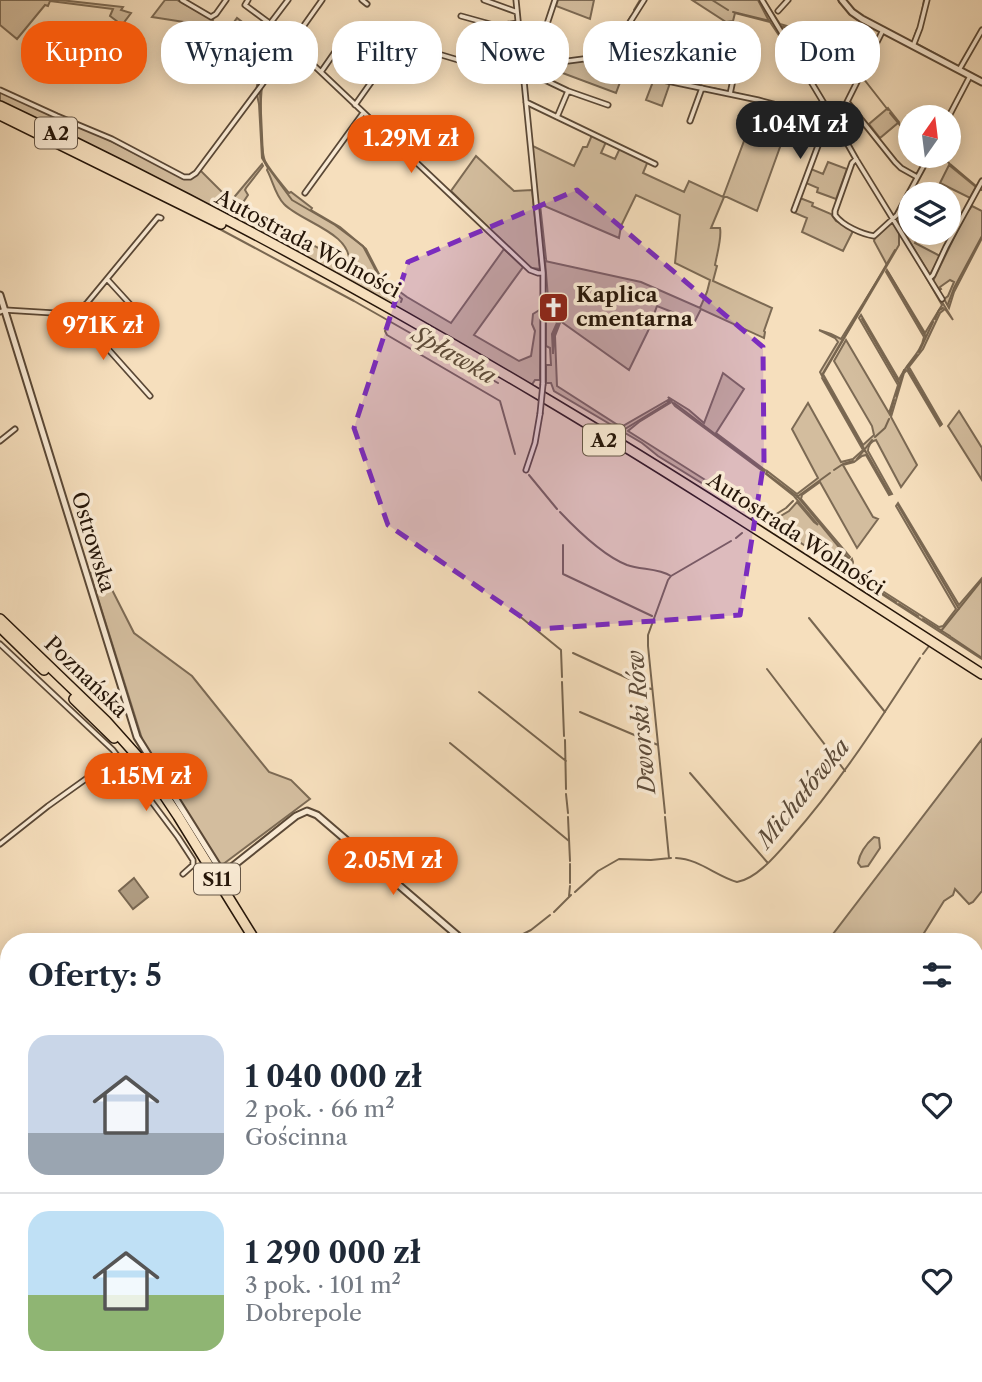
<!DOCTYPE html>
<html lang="pl">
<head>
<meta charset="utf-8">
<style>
	:root { --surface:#fff; --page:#f2f2f3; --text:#1f2937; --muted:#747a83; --line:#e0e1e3; --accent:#ea580c }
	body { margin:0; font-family:"Libre Caslon Text",serif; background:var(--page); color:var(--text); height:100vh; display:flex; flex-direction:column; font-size:26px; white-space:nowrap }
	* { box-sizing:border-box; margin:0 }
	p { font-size:23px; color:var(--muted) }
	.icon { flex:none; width:38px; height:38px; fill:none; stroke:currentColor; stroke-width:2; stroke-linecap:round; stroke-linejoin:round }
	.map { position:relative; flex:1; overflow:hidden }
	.panel { position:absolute; left:0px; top:933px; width:984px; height:450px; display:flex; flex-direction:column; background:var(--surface); border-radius:28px 28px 0 0; box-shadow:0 4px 18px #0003 }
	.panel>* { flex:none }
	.top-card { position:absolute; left:21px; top:21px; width:942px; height:63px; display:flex; gap:14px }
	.needle { width:46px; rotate:14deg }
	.fabs { position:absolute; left:898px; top:105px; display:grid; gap:14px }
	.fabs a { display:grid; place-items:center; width:63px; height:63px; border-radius:50%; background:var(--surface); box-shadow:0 4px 18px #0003; font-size:35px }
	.price { position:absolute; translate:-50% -60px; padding:0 16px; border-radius:24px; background:var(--accent); color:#fff; font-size:23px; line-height:46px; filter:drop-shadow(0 2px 4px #0008) }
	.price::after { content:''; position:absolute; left:50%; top:42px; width:21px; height:16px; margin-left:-10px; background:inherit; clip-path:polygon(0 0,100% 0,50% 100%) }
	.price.active { background:#222; color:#fff }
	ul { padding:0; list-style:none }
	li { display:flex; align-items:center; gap:21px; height:175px; padding:0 28px }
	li+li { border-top:2px solid var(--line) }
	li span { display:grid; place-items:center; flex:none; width:196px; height:140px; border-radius:21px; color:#555 }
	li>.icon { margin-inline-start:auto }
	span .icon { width:84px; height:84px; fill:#fffc; stroke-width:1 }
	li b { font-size:30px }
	h2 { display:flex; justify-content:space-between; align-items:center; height:84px; padding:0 28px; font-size:30px }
	.pill { padding:0 24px; border-radius:28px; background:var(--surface); box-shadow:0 4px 18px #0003; font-size:24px; line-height:63px }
	.pill.active { background:var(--accent); color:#fff }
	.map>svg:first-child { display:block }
	.green { fill:#d3bd9e; stroke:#7c6a54; stroke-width:2 }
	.water { fill:#af9b80; stroke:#786650; stroke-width:2 }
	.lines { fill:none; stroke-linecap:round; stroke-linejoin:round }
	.stream { stroke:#786650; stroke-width:2 }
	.river { stroke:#af9b80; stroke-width:5 }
	.taxiway { stroke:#8e7a63; stroke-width:8 }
	.runway { stroke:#8e7a63; stroke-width:19 }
	.minor-casing { stroke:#5a4836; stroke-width:7 }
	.tertiary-casing { stroke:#5a4836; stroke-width:9 }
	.motorway-casing { stroke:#261609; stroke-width:12 }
	.minor { stroke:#f9ead4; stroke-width:3.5 }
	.tertiary { stroke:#f9ead4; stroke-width:5 }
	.motorway { stroke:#f6dfbd; stroke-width:9 }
	.minor-bridge-casing { stroke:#5a4836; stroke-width:7; stroke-linecap:butt }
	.minor-bridge { stroke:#f9ead4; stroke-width:3.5 }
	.marked { fill:#7b2cbf; fill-opacity:0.2; stroke:#7b2cbf; stroke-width:5; stroke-dasharray:14 9; stroke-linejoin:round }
	.labels { text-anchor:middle; stroke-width:7; stroke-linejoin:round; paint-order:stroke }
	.shield { fill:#f9ead4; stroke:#655646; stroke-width:2 }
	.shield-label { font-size:19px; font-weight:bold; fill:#261609 }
	.street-label { font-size:21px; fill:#261609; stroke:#f9ead4 }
	.poi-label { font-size:21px; font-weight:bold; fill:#261609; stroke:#f9ead4; text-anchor:start }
	.water-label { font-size:23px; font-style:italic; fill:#5d4b39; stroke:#f9ead4 }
</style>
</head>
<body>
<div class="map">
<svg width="982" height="1382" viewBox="0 0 982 1382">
	<rect width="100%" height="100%" fill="#f6dfbd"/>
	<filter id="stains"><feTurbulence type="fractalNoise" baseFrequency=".00286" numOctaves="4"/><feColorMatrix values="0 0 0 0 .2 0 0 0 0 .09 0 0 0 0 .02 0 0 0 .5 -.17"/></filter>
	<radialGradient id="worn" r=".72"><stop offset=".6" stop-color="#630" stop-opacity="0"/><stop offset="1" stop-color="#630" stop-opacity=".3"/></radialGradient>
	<!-- green -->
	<path class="green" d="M0,0H60L123,7L121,10L131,13L122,25L110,16L113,9L50,1L48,6L45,5L17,39L0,25Z
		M165,0H177L213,20L208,28L221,35L226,28L229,29L237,18L250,28L239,45L255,56L261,84L256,90C260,78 256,63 248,53L208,28L206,29L184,22L152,17Z
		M558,0H594L590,19L556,6Z
		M692,0H764L780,24L824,37L834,42L860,72L858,74L836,46L824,39L795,32L789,41L796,54L793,56L770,22L735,13L733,21L726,22Z
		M426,48L435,51L428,74L412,69Z
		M525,48L566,62L604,58L626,66L616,93L525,59Z
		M654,79L670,83L662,106L646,100Z
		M262,87C260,102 260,148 265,161C271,172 281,183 289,193L291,192L312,208L311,210L340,227L366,249L381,278L407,297L451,323L504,249L523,267L474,335L519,361L531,356L535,331L532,324L533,314L541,309L540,380H535L531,386L61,131L0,102V92L99,135L180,176L192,177L200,170L231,201L262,164L263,166L246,188L245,190L248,195L242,204V208L349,264C353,233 301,222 284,204C275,195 273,181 267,170L268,168L262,158L259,104L257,95Z
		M759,101L793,111L757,211L727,197H724L711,228H720C722,237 717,254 715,265L717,266L713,281L772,308L764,331L765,332L764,338L701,309L695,321L657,306L648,331L629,370L556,318V315L549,310L545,261L641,282L700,308L707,292L710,280L675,263L680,215L636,195L621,226L619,238L540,204L546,259L543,257L532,148L533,146L574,166L583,147H587L592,135L606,142L601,153L615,159L620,148L648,161L643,173L684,192L689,181L723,197Z
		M888,108L899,122L880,138L869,124Z
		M476,156L514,191L532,190L540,269L532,268L527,266L451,191Z
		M828,162L847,169L836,199L817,192L818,188L806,183L811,169L823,174Z
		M949,165L976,187L970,198L940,183Z
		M800,198L813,203L812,206L831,214L836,221L851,228L853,231L843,251L802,232L807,218L795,213Z
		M972,206L982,211V238L954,292L949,308L944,299L948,296L954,282L950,280L940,287L941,289L939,290L933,281L964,217Z
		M901,214L910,219V233H920L915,243L940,256L930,275L898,223V220Z
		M892,222L899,232V245L822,376L820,372L838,342L835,338L819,330L831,334L841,339L887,265L874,241L875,238Z
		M904,239L953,320L945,309L940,313L923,349L909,367L942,424L940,426L907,370L904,373L891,417L917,465L901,487L876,440C871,441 868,446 868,451L892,494L889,495L866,455L862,456L854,462L843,465L873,517L878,519L857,548L820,482L802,495L801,499L850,557L848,559L839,550H838L846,562L845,565L841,568L772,525L774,520L789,511L797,502L814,522L818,525L794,496L766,474L767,471L797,494L818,478L792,429L808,403L841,462L853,459L863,450L822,378L824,376L863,445L874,435L872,426L834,361L846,340L889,413L898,385L859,318L861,315L899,380C905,364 921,354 924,337L886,272L887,270L925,333L942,305Z
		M547,315L553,318L557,323L552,334L553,354L554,334L559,323H560L555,336L557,386L621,427L668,400L670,403L639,422L628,431L707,481L705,485L658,456L642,443L554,391L551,383H546V365H551L550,348L546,346V316Z
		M723,373L744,389L716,433L765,470L764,472L675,406L668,397L689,410L704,423Z
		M959,411L982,448V480L948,426Z
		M898,503L959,605L982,578V659L846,571V566L852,559L853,562L851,571L939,627L943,626L956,609L896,506Z
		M103,572L134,633L192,676L269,772L291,780L310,799L222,865L218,864L143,742L90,573Z
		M982,739V891L973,902L969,904L955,889L953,895L944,901L919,941H833L830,938Z
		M874,837L879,838L880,848L868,866L861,867L858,863C860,852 866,844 874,837Z
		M982,1291V1348L975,1349V1293Z
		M456,1374H595L567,1382H467Z"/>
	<!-- water -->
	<path class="water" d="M134,878L148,897L133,909L119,891Z"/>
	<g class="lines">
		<!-- stream -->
		<path class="stream" d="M712,0L728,10
			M758,0L769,21
			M838,0L840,3
			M634,10L640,0
			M733,12L770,21
			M922,12L924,0
			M780,26L810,34
			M919,26L921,15
			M813,35L830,41
			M226,38L253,56L260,84
			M913,40L917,29
			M901,42L908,46
			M833,43L859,73
			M917,44L945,59
			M919,52L927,56
			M607,54L631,16
			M929,57L932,59
			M615,58L655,76L711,88
			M956,71L960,73
			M968,71L982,79
			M863,78L888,110
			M713,88L728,92
			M260,91L263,158L267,166L292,200L335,225L363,246L382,282L402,299L401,302
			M732,92L746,96
			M890,113L900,125L910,134
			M0,120L9,124
			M939,156L949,163
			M950,164L976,186
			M981,190H982
			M214,226L354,301L498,383
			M888,272L926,337
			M865,301L895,250
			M948,304L954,288L982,236
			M862,319L900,385
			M935,319L939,310L943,308
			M387,327L385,331L387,335L500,401L515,454
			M919,352L933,322
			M907,367L941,425
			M907,367L917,355
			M822,375L863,305
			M824,379L890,494
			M896,396L904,370
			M674,403L764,471
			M890,415L894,400
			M625,429L669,402
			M875,437L885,428L889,419
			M857,459L872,440
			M834,470L843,464L853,461
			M767,474L798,497L848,558
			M529,475L557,509
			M797,497L830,473
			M898,505L959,609
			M560,512C577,530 604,556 627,565C641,570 658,568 671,576
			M751,519L754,517L762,522
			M767,520L786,508L793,501
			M736,538L742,533
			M563,545V574L652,616
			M851,561L849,572L896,602
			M899,604L918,616
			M512,610L561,650L562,677
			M809,618L885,712
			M923,619L950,636
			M941,631L982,580
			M951,637L982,658
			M573,653L651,689
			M923,654L929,646
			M767,669L845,771
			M562,682L564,736
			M479,692L566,761
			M580,712L658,745
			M565,740L566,789
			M450,743L569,841
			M690,773L767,862
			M566,794L568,813
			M665,813L648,646V635L668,580L671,576L731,541
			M568,817L570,861
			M665,817L669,858
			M676,858C699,859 716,876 737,882C757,879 778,853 791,838C841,781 879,721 920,658
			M570,883V864
			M575,892L598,871L619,859L651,860L671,858
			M569,896L570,886
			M554,912L571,895
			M332,942L352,939L367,942
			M507,942L531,930L550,915
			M0,1121L9,1124
			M0,1353L9,1358
			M44,1374L65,1382
			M81,1374L83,1382
			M452,1374L454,1379"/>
		<!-- river -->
		<path class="river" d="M975,1321L982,1318
			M274,1374L287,1381L292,1379L298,1374
			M392,1374L403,1382
			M223,1382L231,1374
			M806,1382L825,1374"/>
		<!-- taxiway -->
		<path class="taxiway" d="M615,1374L618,1382
			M667,1374L669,1381
			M676,1374L677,1379
			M685,1374L686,1376
			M633,1382L660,1374"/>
		<!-- runway -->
		<path class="runway" d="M582,1382L609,1374"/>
		<defs>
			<path id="minor" d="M182,0L211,17L216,14L226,0
				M248,0L245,5L268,22L530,270L538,273H543
				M362,0L367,4
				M484,0L517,12
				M516,0L543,273V384
				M762,0L834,120L856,159L942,299
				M778,11L788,0
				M461,16L497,26L518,23
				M269,25L288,0
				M520,45L568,61L606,56L658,79L758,100L834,120L839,118L883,30
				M913,46L920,28L927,0
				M538,51L555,0
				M435,53L485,68L521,65
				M608,57L644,0
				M843,59L859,78
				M959,70L982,30
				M321,72L337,49
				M545,80L568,91L608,105
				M0,90L57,116L112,139L184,177H190L196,173L261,86L322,0
				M730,94L743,33
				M526,102L655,164
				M848,103L895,162L901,168L917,177
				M355,105L411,26H416L433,38
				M557,117L568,91
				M948,118L970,76
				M690,121L702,88
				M856,159L852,163L835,211V215C843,226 862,234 874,236L897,215L929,156
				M305,193L363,113
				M794,210L828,119
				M930,278L933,275L946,247L982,181
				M107,279L149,325
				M0,312L5,310L70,314L78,311L87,303L158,217L161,218
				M75,312L150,396
				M0,441L15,429
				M526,470L535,443L540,414
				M0,644L113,750L178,837L193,860V865L183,874
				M0,844L48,806L118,756
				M0,976L9,1010
				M95,1374L99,1382"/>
			<path id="tertiary" d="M842,0L852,12L862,19L982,82
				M0,295L137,737L219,868L223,871L228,870L296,816L307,811L317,815L465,942
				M975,1120L979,1116L982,1109
				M975,1124H982
				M155,1382L162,1374"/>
			<path id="motorway" d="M0,106C184,193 363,290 538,394C688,483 835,580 982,674
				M0,115L221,224
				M0,619L106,721L140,759L178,816L256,942
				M0,627L44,670
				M74,699L114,738
				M443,1374L446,1382"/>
		</defs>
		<!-- minor casing -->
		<use href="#minor" class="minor-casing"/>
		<!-- tertiary casing -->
		<use href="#tertiary" class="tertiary-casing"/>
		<!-- motorway casing -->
		<use href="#motorway" class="motorway-casing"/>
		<!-- minor -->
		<use href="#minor" class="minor"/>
		<!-- tertiary -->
		<use href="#tertiary" class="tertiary"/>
		<!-- motorway -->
		<use href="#motorway" class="motorway"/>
		<defs>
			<path id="minor-bridge" d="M540,414L543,384"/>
		</defs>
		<!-- minor-bridge casing -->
		<use href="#minor-bridge" class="minor-bridge-casing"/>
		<!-- minor-bridge -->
		<use href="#minor-bridge" class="minor-bridge"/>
	</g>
	<!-- marked area -->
	<path class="marked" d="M577,190L763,347L764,461L740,615L539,629L388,525L354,428L408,262Z"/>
	<!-- icons -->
	<defs>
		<symbol id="church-square" viewBox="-11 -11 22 22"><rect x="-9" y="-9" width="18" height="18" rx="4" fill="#8f2418" stroke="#f9ead4"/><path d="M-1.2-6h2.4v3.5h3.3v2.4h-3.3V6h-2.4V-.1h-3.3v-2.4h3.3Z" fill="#fff"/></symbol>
	</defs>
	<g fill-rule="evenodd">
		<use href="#church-square" x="536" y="290" width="35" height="35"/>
	</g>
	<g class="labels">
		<!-- shield labels -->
		<g class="shield">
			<rect x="35" y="117.5" width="42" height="31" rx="5"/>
			<rect x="583" y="424.5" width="42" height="31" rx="5"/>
			<rect x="194" y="863.5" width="46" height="31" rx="5"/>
		</g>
		<g class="shield-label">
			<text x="56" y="140">A2</text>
			<text x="604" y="447">A2</text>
			<text x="217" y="886">S11</text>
		</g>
		<!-- street labels -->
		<g class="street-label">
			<text transform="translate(308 244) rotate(28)" y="7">Autostrada Wolności</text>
			<text transform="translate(796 534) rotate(33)" y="7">Autostrada Wolności</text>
			<text transform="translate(93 542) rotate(73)" y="7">Ostrowska</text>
			<text transform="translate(86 677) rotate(44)" y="7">Poznańska</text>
		</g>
		<!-- poi labels -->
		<g class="poi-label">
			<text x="576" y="302">Kaplica<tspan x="576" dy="24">cmentarna</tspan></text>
		</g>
		<!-- water labels -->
		<g class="water-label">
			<text transform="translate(454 355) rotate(30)" y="8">Spławka</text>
			<text transform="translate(641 722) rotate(-95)" y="8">Dworski Rów</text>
			<text transform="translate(803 793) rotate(-51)" y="8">Michałówka</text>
		</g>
	</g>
	<rect width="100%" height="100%" filter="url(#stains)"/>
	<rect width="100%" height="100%" fill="url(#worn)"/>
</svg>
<div class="fabs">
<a><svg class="needle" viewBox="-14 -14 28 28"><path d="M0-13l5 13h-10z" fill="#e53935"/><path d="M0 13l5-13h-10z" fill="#747a83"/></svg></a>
<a><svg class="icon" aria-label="layers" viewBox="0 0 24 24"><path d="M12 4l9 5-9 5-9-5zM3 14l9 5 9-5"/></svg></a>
</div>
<b class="price active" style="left:800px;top:161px">1.04M zł</b>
<b class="price" style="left:411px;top:175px">1.29M zł</b>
<b class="price" style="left:103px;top:362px">971K zł</b>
<b class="price" style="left:146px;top:813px">1.15M zł</b>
<b class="price" style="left:393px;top:897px">2.05M zł</b>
<div class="top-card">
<a class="pill active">Kupno</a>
<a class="pill">Wynajem</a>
<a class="pill">Filtry</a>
<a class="pill">Nowe</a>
<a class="pill">Mieszkanie</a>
<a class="pill">Dom</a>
</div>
<section class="panel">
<h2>Oferty: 5<svg class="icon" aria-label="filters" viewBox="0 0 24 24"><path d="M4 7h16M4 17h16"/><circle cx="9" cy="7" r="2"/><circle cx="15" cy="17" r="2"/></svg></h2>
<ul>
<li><span style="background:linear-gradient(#c9d6e8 70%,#9aa5b1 0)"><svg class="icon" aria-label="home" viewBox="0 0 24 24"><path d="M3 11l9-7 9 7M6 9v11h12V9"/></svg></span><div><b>1 040 000 zł</b><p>2 pok. · 66 m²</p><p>Gościnna</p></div><svg class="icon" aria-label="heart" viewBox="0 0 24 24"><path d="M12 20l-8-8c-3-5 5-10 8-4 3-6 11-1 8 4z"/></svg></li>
<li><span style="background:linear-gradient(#bfe0f5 60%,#8fb573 0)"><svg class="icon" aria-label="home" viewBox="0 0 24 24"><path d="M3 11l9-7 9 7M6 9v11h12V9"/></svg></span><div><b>1 290 000 zł</b><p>3 pok. · 101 m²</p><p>Dobrepole</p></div><svg class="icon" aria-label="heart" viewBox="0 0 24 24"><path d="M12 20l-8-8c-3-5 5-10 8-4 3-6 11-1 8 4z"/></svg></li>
</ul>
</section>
</div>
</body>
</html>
